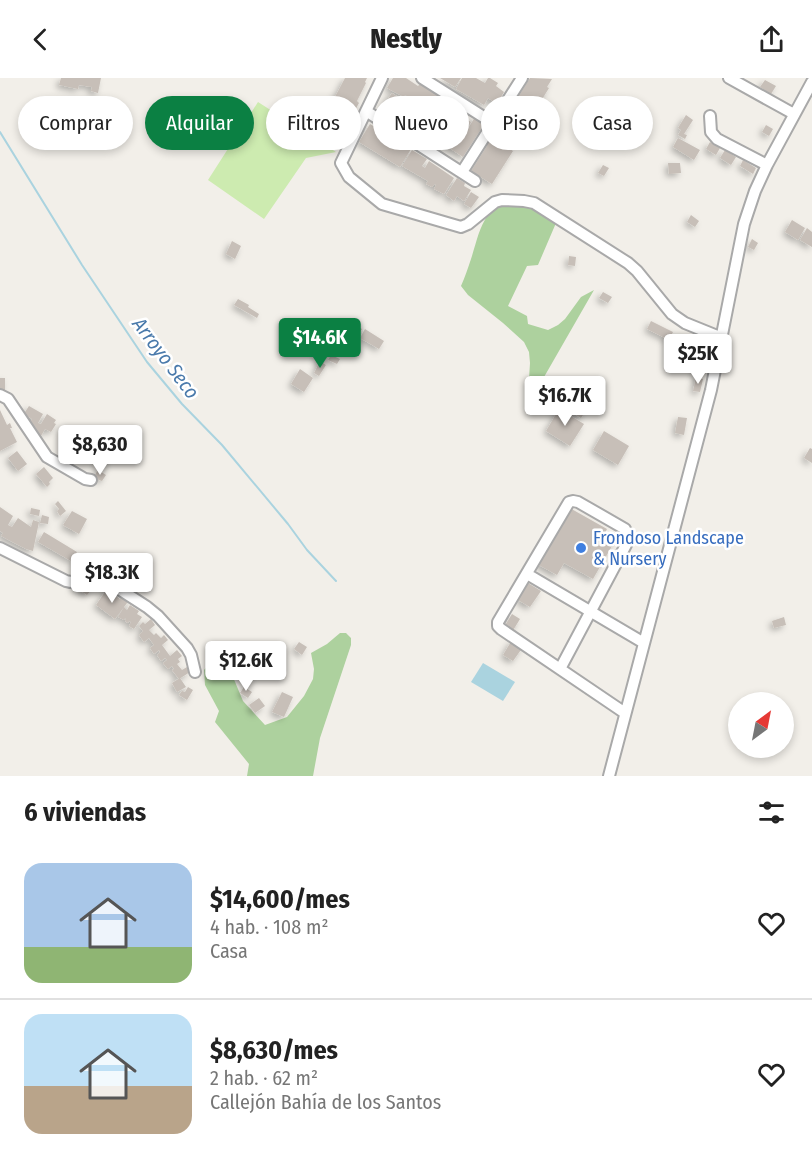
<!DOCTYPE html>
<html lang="es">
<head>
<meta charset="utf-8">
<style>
	:root { --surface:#fff; --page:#f6f6f6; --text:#222; --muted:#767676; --line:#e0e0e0; --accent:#0b8043 }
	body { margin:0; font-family:"Fira Sans Condensed",sans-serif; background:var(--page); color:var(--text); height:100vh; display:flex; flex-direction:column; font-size:22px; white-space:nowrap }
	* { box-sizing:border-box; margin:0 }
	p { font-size:20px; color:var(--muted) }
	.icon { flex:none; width:33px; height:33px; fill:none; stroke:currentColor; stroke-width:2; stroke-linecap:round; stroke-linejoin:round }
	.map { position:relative; height:698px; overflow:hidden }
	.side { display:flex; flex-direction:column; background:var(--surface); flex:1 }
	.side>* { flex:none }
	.hud { position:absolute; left:18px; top:18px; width:777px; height:54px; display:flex; gap:12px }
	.needle { width:39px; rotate:32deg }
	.controls { position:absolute; left:728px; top:614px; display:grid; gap:12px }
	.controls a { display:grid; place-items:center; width:66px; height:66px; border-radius:50%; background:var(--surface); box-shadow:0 3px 9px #0003; font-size:30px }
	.price { position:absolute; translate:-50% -51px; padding:0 14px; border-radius:6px; background:#fff; color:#222; font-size:20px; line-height:39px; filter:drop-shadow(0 2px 3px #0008) }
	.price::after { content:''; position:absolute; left:50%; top:36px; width:18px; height:14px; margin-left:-9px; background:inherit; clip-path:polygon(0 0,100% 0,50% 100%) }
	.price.selected { background:var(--accent); color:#fff }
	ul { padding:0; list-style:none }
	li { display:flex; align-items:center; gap:18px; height:150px; padding:0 24px }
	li+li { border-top:2px solid var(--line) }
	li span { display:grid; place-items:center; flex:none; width:168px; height:120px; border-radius:18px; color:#555 }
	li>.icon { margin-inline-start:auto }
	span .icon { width:72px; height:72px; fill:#fffc; stroke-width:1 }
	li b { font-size:26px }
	h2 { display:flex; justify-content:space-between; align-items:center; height:72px; padding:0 24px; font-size:26px }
	.chip { padding:0 21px; border-radius:27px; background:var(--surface); box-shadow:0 3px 9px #0003; font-size:21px; line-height:54px }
	.chip.selected { background:var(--accent); color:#fff }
	header { display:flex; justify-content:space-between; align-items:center; height:78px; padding:0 24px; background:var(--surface); font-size:27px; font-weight:800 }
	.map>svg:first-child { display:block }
	.grass { fill:#cdebb0 }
	.forest { fill:#add19e }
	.water { fill:#aad3df }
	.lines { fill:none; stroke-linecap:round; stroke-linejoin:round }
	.stream { stroke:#aad3df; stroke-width:2 }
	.building { fill:#c7bfb8; filter:url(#shadow) }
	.minor-casing { stroke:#a9a9a9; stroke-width:14 }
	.minor { stroke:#fff; stroke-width:10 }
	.shop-dot { fill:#3f7fe0; stroke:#fff; stroke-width:2 }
	.labels { text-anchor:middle; stroke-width:5; stroke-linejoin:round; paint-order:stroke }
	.shop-label { font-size:18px; fill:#366cbe; stroke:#fff; text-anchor:start }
	.water-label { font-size:20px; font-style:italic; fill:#4a7aab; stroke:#fff }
</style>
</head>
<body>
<header><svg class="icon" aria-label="back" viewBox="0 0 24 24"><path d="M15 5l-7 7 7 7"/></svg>Nestly<svg class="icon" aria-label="share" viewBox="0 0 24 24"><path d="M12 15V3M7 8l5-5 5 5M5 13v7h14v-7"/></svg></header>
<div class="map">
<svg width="812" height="698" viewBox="0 0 812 698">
	<defs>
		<filter id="shadow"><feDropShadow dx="-3" dy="3" stdDeviation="3" flood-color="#0004"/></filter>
	</defs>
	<rect width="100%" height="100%" fill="#f2efe9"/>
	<!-- grass -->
	<path class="grass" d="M258,24L336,74L306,80L264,141L208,102Z"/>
	<!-- forest -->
	<path class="forest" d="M504,126C524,125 541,133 556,145L538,187L527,188L508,228L527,238L528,246L548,252L558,247L565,241L581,219L594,212L536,313L529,301L530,285L529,274L524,264L503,245L468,217L461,208C465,199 468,190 471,181C476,166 479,149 488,137C493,131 498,129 504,126Z
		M340,555H346L351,560V567L320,660L313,698H247L249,686L215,644L219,633L205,607L204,592L215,580L228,587L243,623L265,647L287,639L304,618L313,601L314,591L311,575L327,566Z"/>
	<!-- water -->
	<path class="water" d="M483,585L515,604L503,623L471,604Z"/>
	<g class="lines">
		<!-- stream -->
		<path class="stream" d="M0,54L82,187L147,284L182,326L222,367L288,446L307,472L336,503"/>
	</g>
	<!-- building -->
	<path class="building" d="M61,0H101L98,15L91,13L92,9L79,7L78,11L59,7Z
		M345,0H367L365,4L366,5L357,23L359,25L349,43L328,32Z
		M393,0H406L418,8L420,6L441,18L429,37L409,24L411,20L405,17L404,19L387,10Z
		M440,0H461L455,9Z
		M462,0H476L485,5L488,0H490L498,5L496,8L504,14L497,26L488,20L484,27L456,11Z
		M530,0L552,1L547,9L549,10L528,44L506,31L517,14L520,16Z
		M765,2L776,8L771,16L760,9Z
		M392,15L452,54L441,72L432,66L434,63L427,59L426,62L380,33Z
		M445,20L450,23L447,28L454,33L445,47L430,38L439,24L441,26Z
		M506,32L527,45L511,70L491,58L496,50L500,52L505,43L501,40Z
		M455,33L463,38L453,53L446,48Z
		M686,37L693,42L684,56L687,57L685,61L678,57L681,52L678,50Z
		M463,39L471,44L463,59L475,39L485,45L463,79L445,67Z
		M370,46L411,71L400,89L359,64Z
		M766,47L773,51L769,58L762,54Z
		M491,59L513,73L492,106L471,93L487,68H486Z
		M678,60L700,72L694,82L673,69Z
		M710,64L720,70L716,77L706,71Z
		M412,72L427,81L422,88L425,90L429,83L454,100L444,116L434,111L436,107L435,106L432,109L426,106L428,103L402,88Z
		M725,72L736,79L731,87L720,80Z
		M743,82L756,90L753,96L740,88Z
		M668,85H680L681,95L669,96Z
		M603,87L609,90L604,98L598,95Z
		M457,100L465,105L464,108L471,112L464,123L457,118L454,123L446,117Z
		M471,114L479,119L471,130L464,126Z
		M691,137L699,143L695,149L687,144Z
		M792,142L805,150L798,162L785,154Z
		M807,150L812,154V169L800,162Z
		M752,161L758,165L754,172L748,169Z
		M232,163L241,168L235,181L226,176Z
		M569,178L576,179L575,188L568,187Z
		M603,214L612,219L608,225L599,220Z
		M238,221L249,227L248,229L259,236L257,240L234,227Z
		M344,241L362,251L356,261L338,251Z
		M651,243L673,254L669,262L647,251Z
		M365,251L384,263L379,271L360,260Z
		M677,257L692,262L686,278L671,273Z
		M331,277L340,281L337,286L328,282Z
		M320,283L326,287L319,298L314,295Z
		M300,291L313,300L304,314L291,306Z
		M696,299L703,301L700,314L693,313Z
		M0,300H5V312H0Z
		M571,323L586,332L581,340L566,331Z
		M29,328L43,336L38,345L41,346L47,336L56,342L54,345L56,346L51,354L45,351L41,358L34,353L36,350L29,346L32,341L29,339L28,341L23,337Z
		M559,331L584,346L570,368L546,353Z
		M0,332L7,347L10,345L12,350H10L17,364L0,373Z
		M678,339L687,340L684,357L675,355Z
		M604,353L629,368L618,387L593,372Z
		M810,370L812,371V385L804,380Z
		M17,373L27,386L18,393L8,380Z
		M44,389L53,400L49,404L50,406L47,409L36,396Z
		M98,392L106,397L102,403L93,400Z
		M58,423L66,433L60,438L57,433L59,431L55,426Z
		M0,429L13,438L8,447L12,449L18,440L31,449L33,442L39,444L33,473L26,471L1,458L3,455L0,453Z
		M568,429L607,451L605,455L616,461L593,501L564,485L557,497L537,486Z
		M31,430L40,432L39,438L30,436Z
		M72,433L87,441L79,456L63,447Z
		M42,437L49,439L48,446L40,445Z
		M44,454L77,474L71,483L38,464Z
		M528,505L541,513L530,529L518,522Z
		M85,506L92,511L87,517L81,513Z
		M107,511L120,521L123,516L130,521L115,541L96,527Z
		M130,527L139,533L137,536L142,539L134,551L129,548L131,544L129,543L128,545L125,543L126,541L125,540L124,542L118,539L124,529L127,532Z
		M512,536L520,541L512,554L504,549Z
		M784,539L786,547L774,550L772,543Z
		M151,541L155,547L149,552L154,557L156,555L161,560L164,557L168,562L162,567L170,578L177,572L182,578L178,581L180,584L177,586L182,592L187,589L190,594L179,601L172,592L174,591L172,588L168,591L163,585L167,582L165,580L161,583L157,577L160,574L159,572L154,576L150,570L154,567L149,560L144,564L139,557L143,553L139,548L143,544L145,546Z
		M512,562L523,569L513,583L503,577Z
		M299,564L307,569L302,577L294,571Z
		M180,600L186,609L177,614L172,605Z
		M188,609L193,612L187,622L179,617L182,613L185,614Z
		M244,609L252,614L248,620L240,615Z
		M282,614L293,619L284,639L272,634Z
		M259,620L265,628L255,635L249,627Z"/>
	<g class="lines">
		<defs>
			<path id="minor" d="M382,0L341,85L349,99L382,126L461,149L468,146L495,124L502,122L524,123L534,125L628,185L637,193L672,236L685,245L722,260
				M422,0L493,45
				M729,0L794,36
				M366,33L475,103
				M710,38L711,54L717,61L767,87
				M462,94L522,0
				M0,317L8,321L47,379L85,401L91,402
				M0,470L66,503C79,507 90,500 102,500L147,529L158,538L187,570L191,577L195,594
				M527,496L644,565
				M560,591L627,465L628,459L625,451L578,424L573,423L569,424L498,544V548L501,551L625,635
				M609,698L711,312L744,146L755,113L767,87L812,4"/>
		</defs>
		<!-- minor casing -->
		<use href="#minor" class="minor-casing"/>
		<!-- minor -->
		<use href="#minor" class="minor"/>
	</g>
	<!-- markers -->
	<circle class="shop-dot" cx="581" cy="470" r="6"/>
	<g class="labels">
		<!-- shop labels -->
		<g class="shop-label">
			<text x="593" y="466">Frondoso Landscape<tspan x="593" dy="21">&amp; Nursery</tspan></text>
		</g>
		<!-- water labels -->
		<g class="water-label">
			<text transform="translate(166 280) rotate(53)" y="7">Arroyo Seco</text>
		</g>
	</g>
</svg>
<div class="controls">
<a><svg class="needle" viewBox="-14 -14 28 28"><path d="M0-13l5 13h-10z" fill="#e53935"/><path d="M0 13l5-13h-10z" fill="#767676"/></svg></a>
</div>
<b class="price selected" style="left:320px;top:291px">$14.6K</b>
<b class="price" style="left:698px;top:307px">$25K</b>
<b class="price" style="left:565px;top:349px">$16.7K</b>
<b class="price" style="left:100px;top:398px">$8,630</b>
<b class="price" style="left:112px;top:526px">$18.3K</b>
<b class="price" style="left:246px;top:614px">$12.6K</b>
<div class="hud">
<a class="chip">Comprar</a>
<a class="chip selected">Alquilar</a>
<a class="chip">Filtros</a>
<a class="chip">Nuevo</a>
<a class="chip">Piso</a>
<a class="chip">Casa</a>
</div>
</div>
<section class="side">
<h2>6 viviendas<svg class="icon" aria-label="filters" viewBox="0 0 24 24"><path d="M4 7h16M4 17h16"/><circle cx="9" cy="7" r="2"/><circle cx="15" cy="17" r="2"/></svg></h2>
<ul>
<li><span style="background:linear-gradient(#a9c7e8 70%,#8fb573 0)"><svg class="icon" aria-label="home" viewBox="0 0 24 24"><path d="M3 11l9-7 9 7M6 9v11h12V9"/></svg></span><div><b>$14,600/mes</b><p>4 hab. · 108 m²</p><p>Casa</p></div><svg class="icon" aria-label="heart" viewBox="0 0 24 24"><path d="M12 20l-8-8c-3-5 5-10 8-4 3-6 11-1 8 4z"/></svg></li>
<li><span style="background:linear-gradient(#bfe0f5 60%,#b9a48a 0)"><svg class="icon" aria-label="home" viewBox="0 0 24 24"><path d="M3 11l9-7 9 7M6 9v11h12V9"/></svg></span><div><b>$8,630/mes</b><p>2 hab. · 62 m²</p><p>Callejón Bahía de los Santos</p></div><svg class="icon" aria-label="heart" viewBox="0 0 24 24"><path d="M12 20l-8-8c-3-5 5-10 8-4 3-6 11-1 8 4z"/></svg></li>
</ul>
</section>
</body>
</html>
